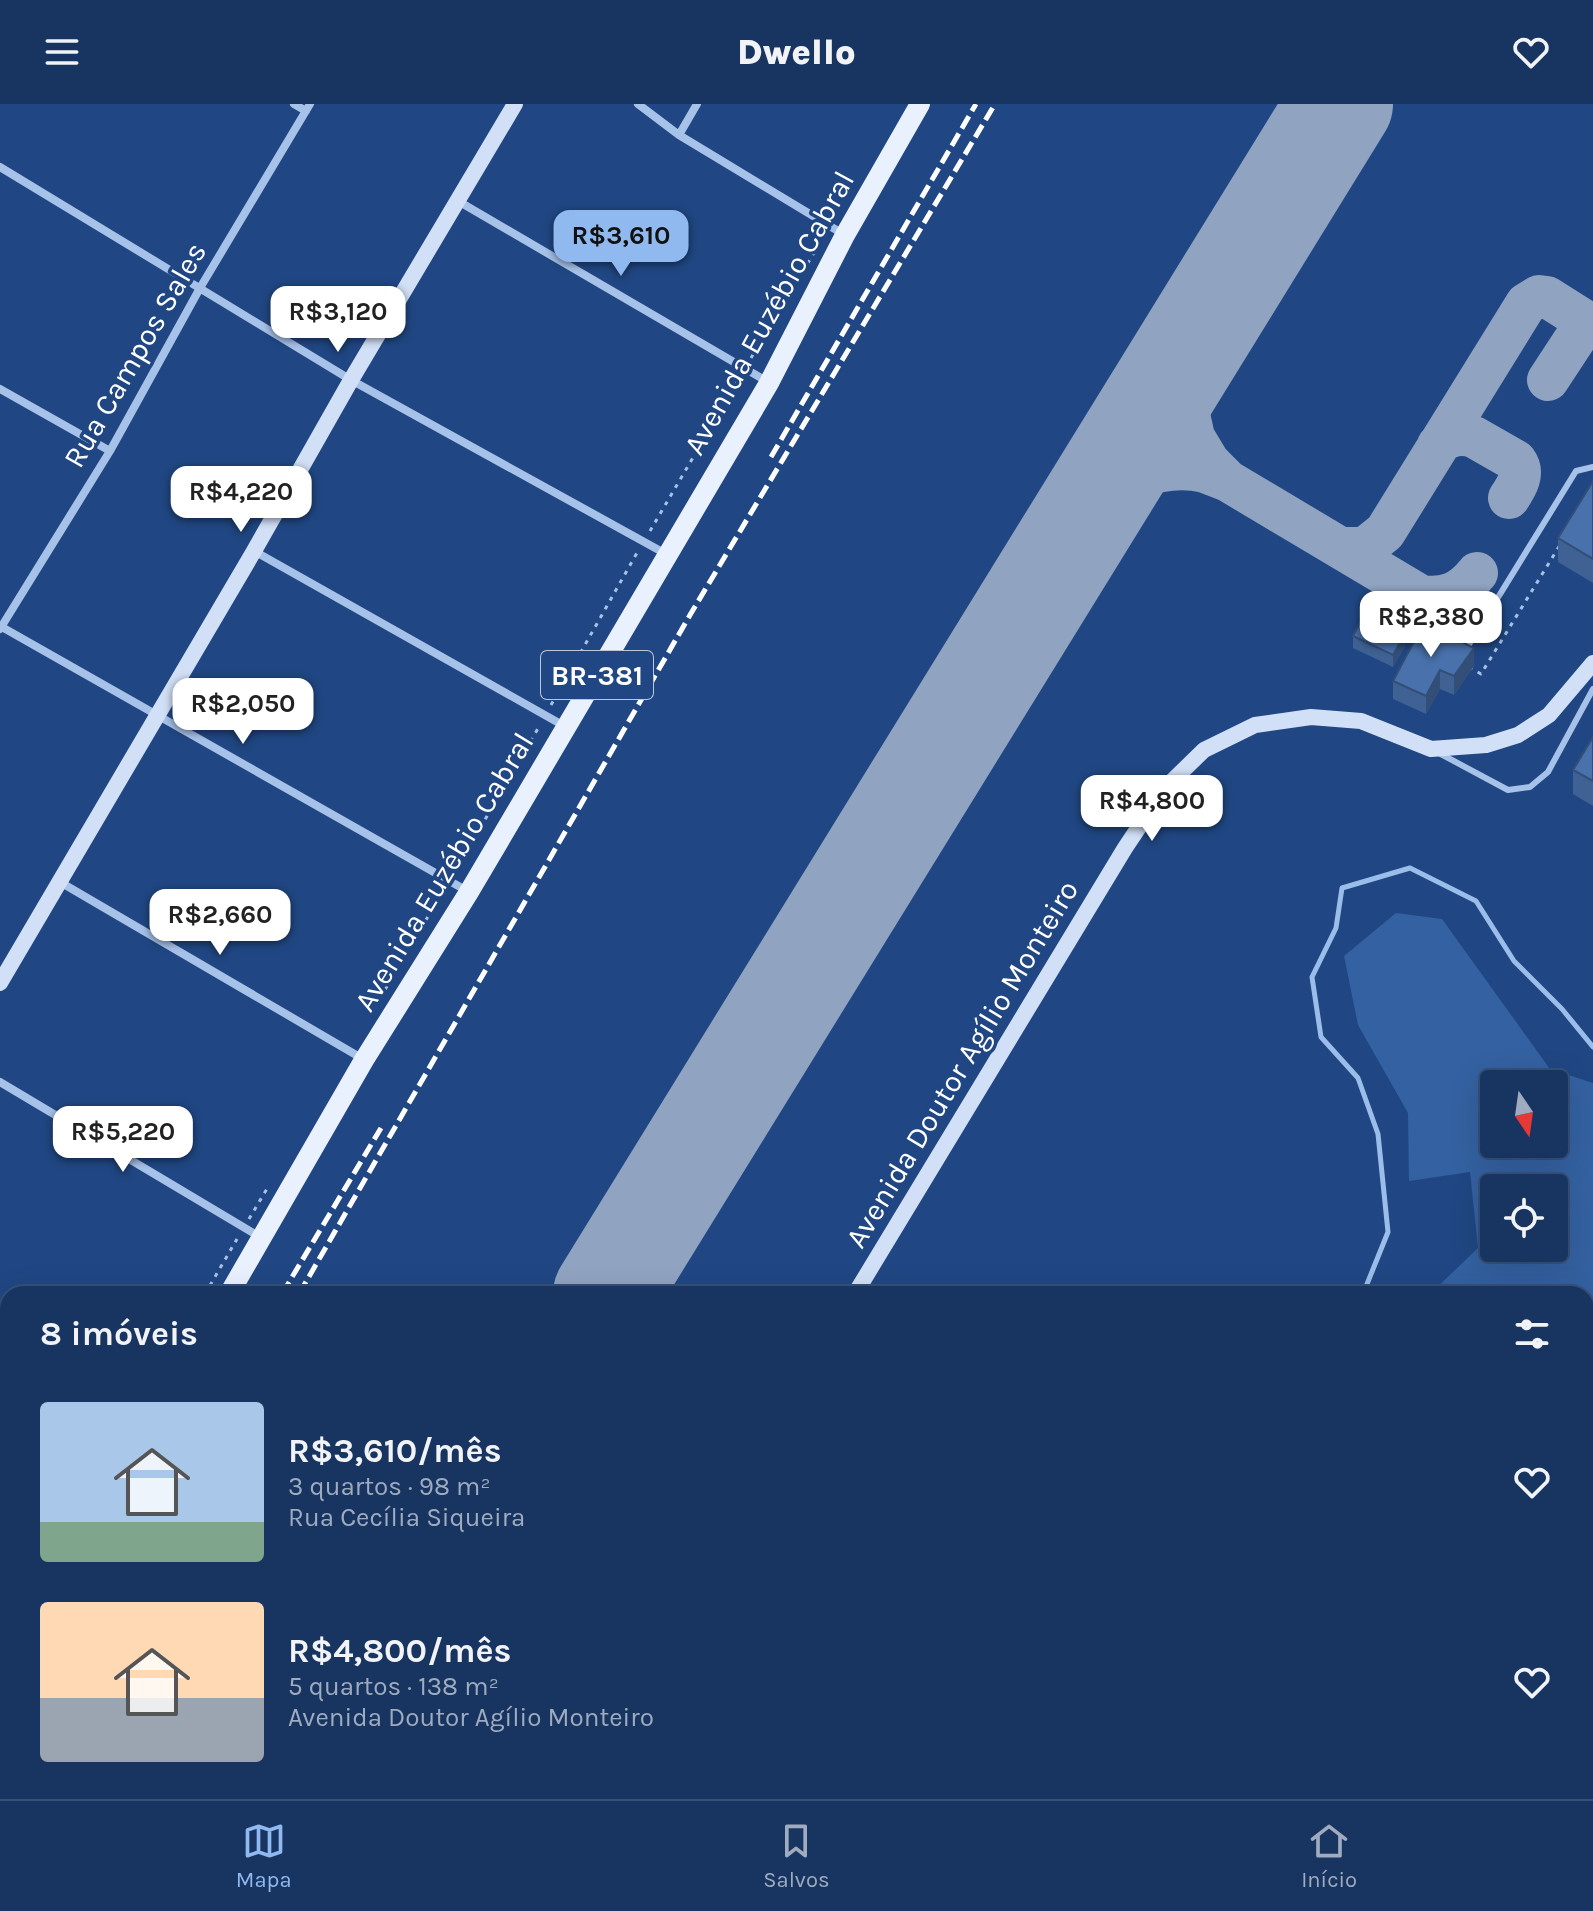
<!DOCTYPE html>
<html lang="pt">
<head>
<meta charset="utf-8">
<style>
	:root { --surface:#183562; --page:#25406b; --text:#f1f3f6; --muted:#9fabbe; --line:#365077; --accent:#90b9f0 }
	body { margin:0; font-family:Karla,sans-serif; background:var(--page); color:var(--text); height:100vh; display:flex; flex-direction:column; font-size:30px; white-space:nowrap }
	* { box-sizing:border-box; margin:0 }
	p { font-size:26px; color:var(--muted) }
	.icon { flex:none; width:44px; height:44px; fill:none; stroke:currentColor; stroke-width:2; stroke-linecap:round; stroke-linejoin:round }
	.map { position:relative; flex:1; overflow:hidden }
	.drawer { position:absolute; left:0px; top:1182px; width:1594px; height:514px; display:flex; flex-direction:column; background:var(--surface); border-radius:24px 24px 0 0; box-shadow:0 8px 32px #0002,0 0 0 2px var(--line) }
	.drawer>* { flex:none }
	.needle { width:52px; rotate:167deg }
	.fabs { position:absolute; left:1480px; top:966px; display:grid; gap:16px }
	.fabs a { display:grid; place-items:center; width:88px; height:88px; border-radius:8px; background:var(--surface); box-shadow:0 8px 32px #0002,0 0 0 2px var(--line); font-size:40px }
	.price { position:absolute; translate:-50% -68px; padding:0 18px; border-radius:16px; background:#fff; color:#222; font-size:26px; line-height:52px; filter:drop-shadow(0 2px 4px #0008) }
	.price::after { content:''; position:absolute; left:50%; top:48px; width:24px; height:18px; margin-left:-12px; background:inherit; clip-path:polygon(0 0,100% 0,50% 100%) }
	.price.on { background:var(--accent); color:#111 }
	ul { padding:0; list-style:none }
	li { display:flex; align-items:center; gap:24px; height:200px; padding:0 40px }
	li span { display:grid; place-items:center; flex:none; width:224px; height:160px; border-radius:8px; color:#555 }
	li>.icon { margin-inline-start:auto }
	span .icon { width:96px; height:96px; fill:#fffc; stroke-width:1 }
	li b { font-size:34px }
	h2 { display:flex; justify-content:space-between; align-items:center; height:96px; padding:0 40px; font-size:34px }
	header { display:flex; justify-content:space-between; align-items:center; height:104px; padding:0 40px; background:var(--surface); font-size:36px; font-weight:800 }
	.menu { display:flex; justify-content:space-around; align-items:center; height:112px; border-top:2px solid var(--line); background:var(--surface); font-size:22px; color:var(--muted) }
	.menu a { display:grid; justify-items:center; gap:4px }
	.menu .on { color:var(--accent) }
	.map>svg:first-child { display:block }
	.green { fill:#3461a1; fill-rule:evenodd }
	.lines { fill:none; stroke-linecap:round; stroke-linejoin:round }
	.stream { stroke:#9bbdea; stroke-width:5 }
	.taxiway { stroke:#90a3c1; stroke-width:42 }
	.runway { stroke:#90a3c1; stroke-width:106 }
	.path { stroke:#a7c2e9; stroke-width:3; stroke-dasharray:4 6; stroke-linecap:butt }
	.lane { stroke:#a7c2e9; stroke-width:6 }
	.street { stroke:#a7c2e9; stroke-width:8 }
	.secondary { stroke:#d2e0f7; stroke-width:16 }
	.primary { stroke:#eaf1fe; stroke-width:20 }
	.rail { stroke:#fff; stroke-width:5; stroke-dasharray:14 6; stroke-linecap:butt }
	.wall { fill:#3f6193 }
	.shaded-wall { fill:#334f78 }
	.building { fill:#4971ab; stroke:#334f78; stroke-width:2 }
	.labels { text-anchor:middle; stroke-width:7; stroke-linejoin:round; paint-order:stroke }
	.shield { fill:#204783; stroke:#bcc8da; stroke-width:2 }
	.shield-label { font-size:28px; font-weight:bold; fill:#fff }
	.street-label { font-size:30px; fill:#fff; stroke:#204783 }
</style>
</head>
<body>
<header><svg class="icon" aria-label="menu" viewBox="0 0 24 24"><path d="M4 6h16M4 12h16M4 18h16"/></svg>Dwello<svg class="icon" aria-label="heart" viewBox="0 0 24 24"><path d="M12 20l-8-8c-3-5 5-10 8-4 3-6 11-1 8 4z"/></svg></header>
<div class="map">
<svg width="1593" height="1695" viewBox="0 0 1593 1695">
	<rect width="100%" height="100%" fill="#204783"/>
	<!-- green -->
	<path class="green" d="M1396,809L1442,815L1550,965L1593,979V1695H1093L1101,1688H1586V1190H1430L1478,1144L1470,1068L1409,1077L1408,1009L1358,921L1344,852ZM1494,980H1554V1040H1494ZM1494,1084H1554V1144H1494Z"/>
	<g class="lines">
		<!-- stream -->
		<path class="stream" d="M1363,1190L1388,1128L1378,1030L1358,974L1321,933L1312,873L1336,824L1342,784L1410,764L1476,797L1514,857L1562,905L1593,943
			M955,1688L957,1695"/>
		<!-- taxiway -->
		<path class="taxiway" d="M1208,213L1187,265L1186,297L1194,333L1209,358L1228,377L1421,492C1445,495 1461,489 1477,469
			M1548,276L1586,218
			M1438,341C1448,331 1461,329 1474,333L1516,357C1525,369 1517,382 1509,394
			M1082,418C1093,406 1104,392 1119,383C1142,368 1177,361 1205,368C1213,371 1221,374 1228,377
			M1342,444H1365L1385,428L1526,200L1539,192L1547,193L1593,222"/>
		<!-- runway -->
		<path class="runway" d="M606,1190L1340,0
			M295,1695L299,1688"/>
		<!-- path -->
		<path class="path" d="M751,254L815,147
			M650,427L739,275
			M1469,563L1481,570L1560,441
			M551,601L638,447
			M455,767L540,621
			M380,894L443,787
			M249,1115L268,1083
			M205,1190L237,1135
			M2,1550L8,1539"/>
		<!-- lane -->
		<path class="lane" d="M1465,547L1576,367L1593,363
			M1437,648L1508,686L1530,683L1548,668L1593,585"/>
		<!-- street -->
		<path class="street" d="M294,0L306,7
			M638,0L679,31L843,130
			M679,31L697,0
			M0,63L351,276L666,450
			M458,97L768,278
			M0,285L110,347
			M254,447L566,623
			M0,522L469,788
			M0,525L110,347L200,184L310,0
			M60,778L363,955
			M0,978L260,1133
			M0,1202L8,1207
			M0,1432L8,1437"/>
		<!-- secondary -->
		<path class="secondary" d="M0,879L254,447L351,276L515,0
			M855,1190L1125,744L1165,684L1204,646L1255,621L1311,613L1361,617L1431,645L1486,641L1518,631L1549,611L1593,559
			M550,1695L554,1688"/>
		<!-- primary -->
		<path class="primary" d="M229,1190L364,956L469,788L769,279L845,131L920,0
			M0,1582L8,1568"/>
		<!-- rail -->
		<path class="rail" d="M771,353L976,0
			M282,1190L381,1024
			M299,1190L690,511L995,0
			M0,1682L8,1668
			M8,1695L12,1688"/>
	</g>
	<!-- wall -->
	<path class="wall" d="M1593,377V479L1558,458V434Z
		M1424,519L1474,562L1454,591L1440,585L1426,610L1393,595V577Z
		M1353,532L1405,542L1393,563L1353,544Z
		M1593,633V702L1573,690V666Z"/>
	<!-- shaded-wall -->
	<path class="shaded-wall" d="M1405,530V542L1393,563V551Z
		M1474,544V562L1454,591V572Z
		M1440,566V585L1426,610V592Z"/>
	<!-- building -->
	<path class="building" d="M1593,377V455L1558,434Z
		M1364,511L1405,530L1393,551L1353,532Z
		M1424,519L1474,544L1454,572L1440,566L1426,592L1393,577Z
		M1593,633V677L1573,666Z"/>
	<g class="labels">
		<!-- shield labels -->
		<rect class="shield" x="541" y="547" width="112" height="48" rx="6"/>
		<g class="shield-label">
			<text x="597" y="581">BR-381</text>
		</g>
		<!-- street labels -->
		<g class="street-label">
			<text transform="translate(769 209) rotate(-61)" y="10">Avenida Euzébio Cabral</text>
			<text transform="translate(135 251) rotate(-60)" y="10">Rua Campos Sales</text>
			<text transform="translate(444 768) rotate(-59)" y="10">Avenida Euzébio Cabral</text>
			<text transform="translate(962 960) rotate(-59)" y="10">Avenida Doutor Agílio Monteiro</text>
		</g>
	</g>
</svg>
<div class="fabs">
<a><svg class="needle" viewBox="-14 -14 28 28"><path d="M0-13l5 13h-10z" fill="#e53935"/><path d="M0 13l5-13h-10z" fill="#9fabbe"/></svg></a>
<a><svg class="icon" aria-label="locate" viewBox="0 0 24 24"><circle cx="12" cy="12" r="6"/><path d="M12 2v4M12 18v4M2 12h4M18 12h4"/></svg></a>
</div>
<b class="price on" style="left:621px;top:174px">R$3,610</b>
<b class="price" style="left:338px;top:250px">R$3,120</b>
<b class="price" style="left:241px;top:430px">R$4,220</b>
<b class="price" style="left:1431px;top:555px">R$2,380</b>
<b class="price" style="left:243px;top:642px">R$2,050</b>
<b class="price" style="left:1152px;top:739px">R$4,800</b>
<b class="price" style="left:220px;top:853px">R$2,660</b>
<b class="price" style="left:123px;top:1070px">R$5,220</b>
<section class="drawer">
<h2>8 imóveis<svg class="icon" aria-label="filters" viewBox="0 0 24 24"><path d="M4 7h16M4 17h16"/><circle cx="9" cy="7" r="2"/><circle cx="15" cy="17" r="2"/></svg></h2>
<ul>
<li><span style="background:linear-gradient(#a9c7e8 75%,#7fa58c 0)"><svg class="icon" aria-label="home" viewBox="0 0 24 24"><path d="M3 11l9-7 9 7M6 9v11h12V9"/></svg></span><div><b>R$3,610/mês</b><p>3 quartos · 98 m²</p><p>Rua Cecília Siqueira</p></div><svg class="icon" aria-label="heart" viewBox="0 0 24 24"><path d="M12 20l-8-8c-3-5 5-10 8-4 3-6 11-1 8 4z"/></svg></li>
<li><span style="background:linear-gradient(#ffd9b3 60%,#9aa5b1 0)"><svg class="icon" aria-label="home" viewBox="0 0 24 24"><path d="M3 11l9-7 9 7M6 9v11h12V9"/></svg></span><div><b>R$4,800/mês</b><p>5 quartos · 138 m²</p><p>Avenida Doutor Agílio Monteiro</p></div><svg class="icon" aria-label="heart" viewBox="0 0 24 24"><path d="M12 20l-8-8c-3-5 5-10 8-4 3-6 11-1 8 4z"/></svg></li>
</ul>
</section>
</div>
<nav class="menu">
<a class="on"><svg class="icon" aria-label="map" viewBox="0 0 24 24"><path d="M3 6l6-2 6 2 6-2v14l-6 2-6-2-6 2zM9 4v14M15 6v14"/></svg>Mapa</a>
<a><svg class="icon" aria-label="saved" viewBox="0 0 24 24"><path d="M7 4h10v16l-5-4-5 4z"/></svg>Salvos</a>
<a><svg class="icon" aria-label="home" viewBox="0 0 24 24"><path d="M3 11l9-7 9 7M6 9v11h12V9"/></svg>Início</a>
</nav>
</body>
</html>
